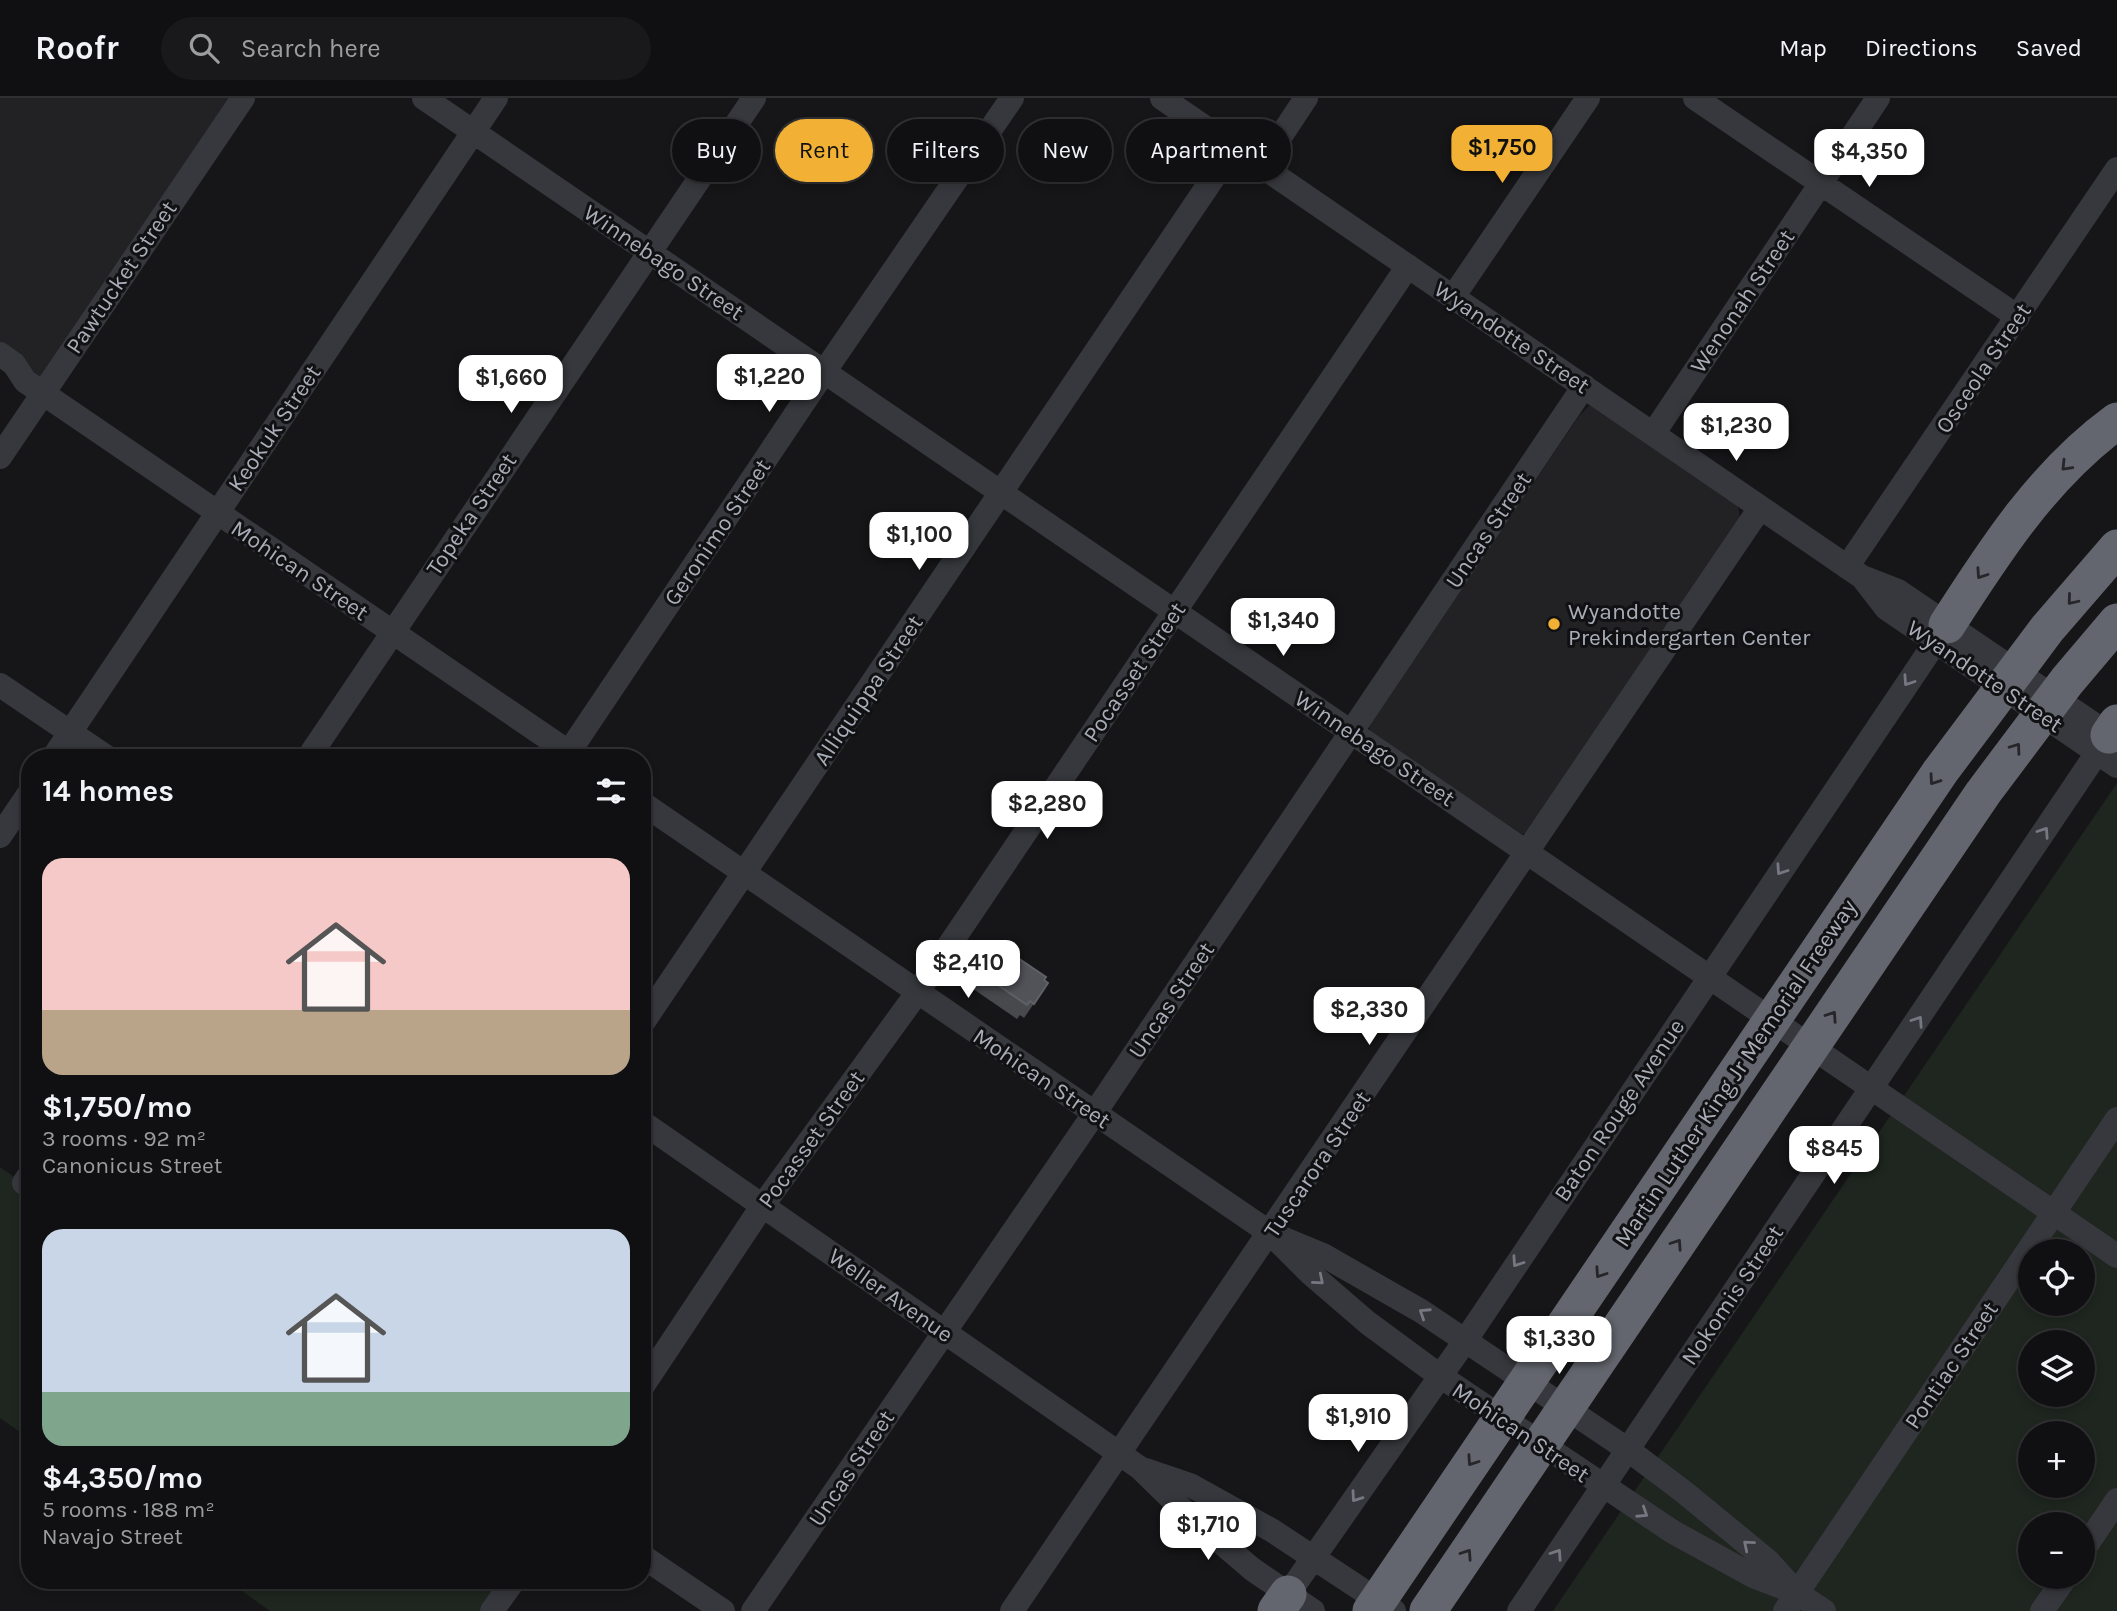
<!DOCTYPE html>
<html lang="en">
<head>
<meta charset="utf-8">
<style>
	:root { --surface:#101012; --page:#19191b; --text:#f1f3f6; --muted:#9c9d9f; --line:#303032; --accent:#f2b134 }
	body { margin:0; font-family:Karla,sans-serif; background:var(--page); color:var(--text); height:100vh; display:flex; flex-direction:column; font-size:26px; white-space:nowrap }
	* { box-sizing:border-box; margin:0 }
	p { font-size:23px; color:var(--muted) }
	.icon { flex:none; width:38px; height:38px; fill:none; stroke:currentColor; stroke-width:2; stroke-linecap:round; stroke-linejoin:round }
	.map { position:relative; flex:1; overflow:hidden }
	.details { position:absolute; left:21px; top:651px; width:630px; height:840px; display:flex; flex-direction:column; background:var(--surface); border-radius:28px; box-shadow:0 4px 10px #0003,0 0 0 2px var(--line) }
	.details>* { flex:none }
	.guide { position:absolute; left:672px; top:21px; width:665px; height:63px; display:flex; gap:14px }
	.controls { position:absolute; left:2018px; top:1141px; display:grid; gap:14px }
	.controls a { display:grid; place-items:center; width:77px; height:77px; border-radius:50%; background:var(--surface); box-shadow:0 4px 10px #0003,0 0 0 2px var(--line); font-size:35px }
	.price { position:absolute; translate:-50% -60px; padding:0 16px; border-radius:14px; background:#fff; color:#222; font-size:23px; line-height:46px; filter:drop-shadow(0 2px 4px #0008) }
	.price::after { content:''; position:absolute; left:50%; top:42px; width:21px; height:16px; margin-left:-10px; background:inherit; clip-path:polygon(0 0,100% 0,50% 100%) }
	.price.selected { background:var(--accent); color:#111 }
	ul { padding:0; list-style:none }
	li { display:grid; align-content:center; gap:14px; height:371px; padding:0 21px }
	li span { display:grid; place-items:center; height:217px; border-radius:21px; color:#555 }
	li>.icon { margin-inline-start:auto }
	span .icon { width:126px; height:126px; fill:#fffc; stroke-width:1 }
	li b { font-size:30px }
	h2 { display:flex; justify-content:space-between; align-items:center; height:84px; padding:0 21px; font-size:30px }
	.pill { padding:0 24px; border-radius:32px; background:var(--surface); box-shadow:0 4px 10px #0003,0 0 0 2px var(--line); font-size:24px; line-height:63px }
	.pill.selected { background:var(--accent); color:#111 }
	header { display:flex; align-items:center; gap:42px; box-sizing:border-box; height:98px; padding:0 35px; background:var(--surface); border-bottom:2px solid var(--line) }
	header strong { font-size:33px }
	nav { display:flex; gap:38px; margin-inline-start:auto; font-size:24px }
	.search { width:490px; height:63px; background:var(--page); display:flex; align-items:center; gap:18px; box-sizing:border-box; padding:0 24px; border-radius:38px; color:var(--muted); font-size:26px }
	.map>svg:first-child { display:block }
	.built { fill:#222225 }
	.green { fill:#1e261f; fill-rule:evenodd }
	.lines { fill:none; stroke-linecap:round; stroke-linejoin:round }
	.minor { stroke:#37383d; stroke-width:24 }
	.highway { stroke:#63666e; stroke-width:37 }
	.highway-bridge { stroke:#63666e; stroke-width:37 }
	.wall { fill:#47494d }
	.building { fill:#525359; stroke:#5f6168; stroke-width:2 }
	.oneway { stroke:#26262a }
	.oneway2 { stroke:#757881 }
	.poi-dot { fill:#f2b134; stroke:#111113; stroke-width:2.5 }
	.labels { text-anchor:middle; stroke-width:6; stroke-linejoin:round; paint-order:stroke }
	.street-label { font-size:23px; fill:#a8adb8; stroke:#111113 }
	.poi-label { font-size:23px; fill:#a8adb8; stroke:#111113; text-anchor:start }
</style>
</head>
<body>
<header>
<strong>Roofr</strong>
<div class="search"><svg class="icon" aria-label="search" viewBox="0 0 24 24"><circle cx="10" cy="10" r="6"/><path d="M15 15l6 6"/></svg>Search here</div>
<nav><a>Map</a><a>Directions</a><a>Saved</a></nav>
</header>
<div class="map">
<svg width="2117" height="1513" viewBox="0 0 2117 1513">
	<rect width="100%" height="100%" fill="#161618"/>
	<!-- built -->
	<path class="built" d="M0,0H243L43,295L0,256Z
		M1590,307L1738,408L1740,419L1527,735L1522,736L1370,635L1369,627L1579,318Z"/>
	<!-- green -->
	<path class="green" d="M2117,685V1513H1553ZM2030,1153H2082V1206H2030ZM2030,1244H2082V1297H2030ZM2030,1335H2082V1388H2030ZM2030,1426H2082V1479H2030Z
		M0,1069L30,1090V1341L0,1320Z
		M227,1482H513L491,1513H270Z"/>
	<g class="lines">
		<!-- minor -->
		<path class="minor" d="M424,0L2117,1158
			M1162,0L1862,479L1898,493L2117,642
			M1695,0L2018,219
			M1261,68L1306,0
			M1453,199L1588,0
			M0,256L14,266L25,283L577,660
			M1653,336L1878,0
			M0,359L243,0
			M1847,469L2117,71
			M1862,479L1886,510L2117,668
			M0,587L108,660
			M53,660L496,0
			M308,660L754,0
			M565,660L824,274L1012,0
			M642,705L1270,1135L1311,1176L1368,1225L1440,1278L1673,1434L1753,1478L1797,1495
			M0,738L30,694
			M642,926L1234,49
			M642,1024L1140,1370L1182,1411L1252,1471L1313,1513
			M24,1085L30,1076
			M1282,1140L1323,1157L1421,1213L1627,1351L1684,1394L1768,1463L1797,1495L1824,1513
			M642,1289L763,1107L917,895L1408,168
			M1146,1372L1190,1387L1273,1433L1394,1513
			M2082,1454L2117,1402
			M642,1458L723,1513
			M1288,1496L1465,1243L1947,527
			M492,1513L514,1482
			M753,1513L1094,1016L1584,288
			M1012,1513L1760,410
			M1519,1513L2109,637
			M1785,1513L2117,1021
			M2042,1513L2066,1479"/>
		<!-- highway -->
		<path class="highway" d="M1947,527C1995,452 2044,376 2117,323
			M2109,637L2117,625
			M1276,1513L1288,1496"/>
		<!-- highway-bridge -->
		<path class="highway-bridge" d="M1371,1513L1940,674L2047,531L2117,450
			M1428,1513L1983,695L2067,583L2117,524"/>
	</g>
	<!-- wall -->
	<path class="wall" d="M985,850L1048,885L1024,920L1020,917L1017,921L966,886L971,879L967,876Z"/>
	<!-- building -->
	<path class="building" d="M994,844L1046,879L1044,882L1048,885L1034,906L1030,903L1027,907L976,872L981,865L977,862L985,850L989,853Z"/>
	<!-- one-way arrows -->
	<defs><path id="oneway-chevron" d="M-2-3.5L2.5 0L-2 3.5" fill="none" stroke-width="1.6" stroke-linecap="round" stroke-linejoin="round" transform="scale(1.75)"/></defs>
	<g class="oneway">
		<use href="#oneway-chevron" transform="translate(2066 368) rotate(134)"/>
		<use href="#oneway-chevron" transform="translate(1981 476) rotate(124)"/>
		<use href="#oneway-chevron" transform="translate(2072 502) rotate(130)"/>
		<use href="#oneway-chevron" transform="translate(2016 650) rotate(-54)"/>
		<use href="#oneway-chevron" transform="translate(1934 682) rotate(125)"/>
		<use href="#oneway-chevron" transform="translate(1832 918) rotate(-56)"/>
		<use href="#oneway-chevron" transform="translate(1677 1146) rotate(-56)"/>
		<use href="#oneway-chevron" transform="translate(1600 1175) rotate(124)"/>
		<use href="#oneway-chevron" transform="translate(1472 1363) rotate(124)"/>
		<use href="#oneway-chevron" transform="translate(1467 1456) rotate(-56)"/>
	</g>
	<g class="oneway2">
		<use href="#oneway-chevron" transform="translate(1908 583) rotate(124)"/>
		<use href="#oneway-chevron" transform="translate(2044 734) rotate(-56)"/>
		<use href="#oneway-chevron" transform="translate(1781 772) rotate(124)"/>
		<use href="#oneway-chevron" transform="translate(1918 923) rotate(-56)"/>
		<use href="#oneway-chevron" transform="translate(1517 1164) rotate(124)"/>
		<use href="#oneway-chevron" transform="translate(1319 1182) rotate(40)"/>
		<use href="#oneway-chevron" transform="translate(1424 1215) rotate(-147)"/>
		<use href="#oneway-chevron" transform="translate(1356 1399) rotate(125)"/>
		<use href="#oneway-chevron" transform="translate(1643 1415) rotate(33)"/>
		<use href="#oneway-chevron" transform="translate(1748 1447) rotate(-140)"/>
		<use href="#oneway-chevron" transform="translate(1557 1456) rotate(-56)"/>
	</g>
	<!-- markers -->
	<circle class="poi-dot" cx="1554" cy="526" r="7"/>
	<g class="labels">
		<!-- street labels -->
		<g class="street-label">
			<text transform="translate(664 164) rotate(34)" y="8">Winnebago Street</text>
			<text transform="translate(121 179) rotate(-56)" y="8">Pawtucket Street</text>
			<text transform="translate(1742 203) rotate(-56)" y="8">Wenonah Street</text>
			<text transform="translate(1512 239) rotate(34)" y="8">Wyandotte Street</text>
			<text transform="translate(1983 270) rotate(-56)" y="8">Osceola Street</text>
			<text transform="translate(274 330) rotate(-56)" y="8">Keokuk Street</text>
			<text transform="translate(471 416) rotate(-56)" y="8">Topeka Street</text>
			<text transform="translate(1488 432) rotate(-56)" y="8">Uncas Street</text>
			<text transform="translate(717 434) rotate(-56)" y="8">Geronimo Street</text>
			<text transform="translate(300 472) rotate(34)" y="8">Mohican Street</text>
			<text transform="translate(1134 574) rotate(-56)" y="8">Pocasset Street</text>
			<text transform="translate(1985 578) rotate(34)" y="8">Wyandotte Street</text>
			<text transform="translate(868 592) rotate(-56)" y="8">Alliquippa Street</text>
			<text transform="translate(1375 650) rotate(34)" y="8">Winnebago Street</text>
			<text transform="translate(1171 902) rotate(-56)" y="8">Uncas Street</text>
			<text transform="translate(1735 975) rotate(-56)" y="8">Martin Luther King Jr Memorial Freeway</text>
			<text transform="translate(1042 980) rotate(34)" y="8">Mohican Street</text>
			<text transform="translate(1619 1012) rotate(-56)" y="8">Baton Rouge Avenue</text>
			<text transform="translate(811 1041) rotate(-54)" y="8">Pocasset Street</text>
			<text transform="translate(1317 1066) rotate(-56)" y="8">Tuscarora Street</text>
			<text transform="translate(891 1197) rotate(35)" y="8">Weller Avenue</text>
			<text transform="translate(1732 1197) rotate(-56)" y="8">Nokomis Street</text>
			<text transform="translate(1951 1267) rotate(-56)" y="8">Pontiac Street</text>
			<text transform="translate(1521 1334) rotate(34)" y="8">Mohican Street</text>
			<text transform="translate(851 1370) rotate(-56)" y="8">Uncas Street</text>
		</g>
		<!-- poi labels -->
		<g class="poi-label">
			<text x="1568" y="521">Wyandotte<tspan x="1568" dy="26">Prekindergarten Center</tspan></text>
		</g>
	</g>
</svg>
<div class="controls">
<a><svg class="icon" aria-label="locate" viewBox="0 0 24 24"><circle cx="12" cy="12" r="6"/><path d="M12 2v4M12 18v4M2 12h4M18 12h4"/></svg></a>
<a><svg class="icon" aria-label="layers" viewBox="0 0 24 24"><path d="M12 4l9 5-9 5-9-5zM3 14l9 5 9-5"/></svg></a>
<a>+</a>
<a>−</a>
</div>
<b class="price selected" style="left:1502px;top:87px">$1,750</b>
<b class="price" style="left:1869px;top:91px">$4,350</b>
<b class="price" style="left:769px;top:316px">$1,220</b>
<b class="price" style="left:511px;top:317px">$1,660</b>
<b class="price" style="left:1736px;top:365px">$1,230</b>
<b class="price" style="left:919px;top:474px">$1,100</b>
<b class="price" style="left:1283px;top:560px">$1,340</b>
<b class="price" style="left:1047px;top:743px">$2,280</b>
<b class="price" style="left:968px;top:902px">$2,410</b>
<b class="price" style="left:1369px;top:949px">$2,330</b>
<b class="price" style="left:1834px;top:1088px">$845</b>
<b class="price" style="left:1559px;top:1278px">$1,330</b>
<b class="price" style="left:1358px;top:1356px">$1,910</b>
<b class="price" style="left:1208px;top:1464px">$1,710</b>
<div class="guide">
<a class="pill">Buy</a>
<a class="pill selected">Rent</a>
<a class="pill">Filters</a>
<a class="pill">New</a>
<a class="pill">Apartment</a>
</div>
<section class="details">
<h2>14 homes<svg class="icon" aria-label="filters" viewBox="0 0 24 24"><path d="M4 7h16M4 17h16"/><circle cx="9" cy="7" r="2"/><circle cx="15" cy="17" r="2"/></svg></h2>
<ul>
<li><span style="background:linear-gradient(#f6c9c9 70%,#b9a48a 0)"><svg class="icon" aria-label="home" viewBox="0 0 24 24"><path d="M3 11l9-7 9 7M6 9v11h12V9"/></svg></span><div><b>$1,750/mo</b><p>3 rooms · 92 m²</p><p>Canonicus Street</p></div></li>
<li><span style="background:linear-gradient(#c9d6e8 75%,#7fa58c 0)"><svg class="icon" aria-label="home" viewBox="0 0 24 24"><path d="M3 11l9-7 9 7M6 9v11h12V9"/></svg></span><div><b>$4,350/mo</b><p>5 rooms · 188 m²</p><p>Navajo Street</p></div></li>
</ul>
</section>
</div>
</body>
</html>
